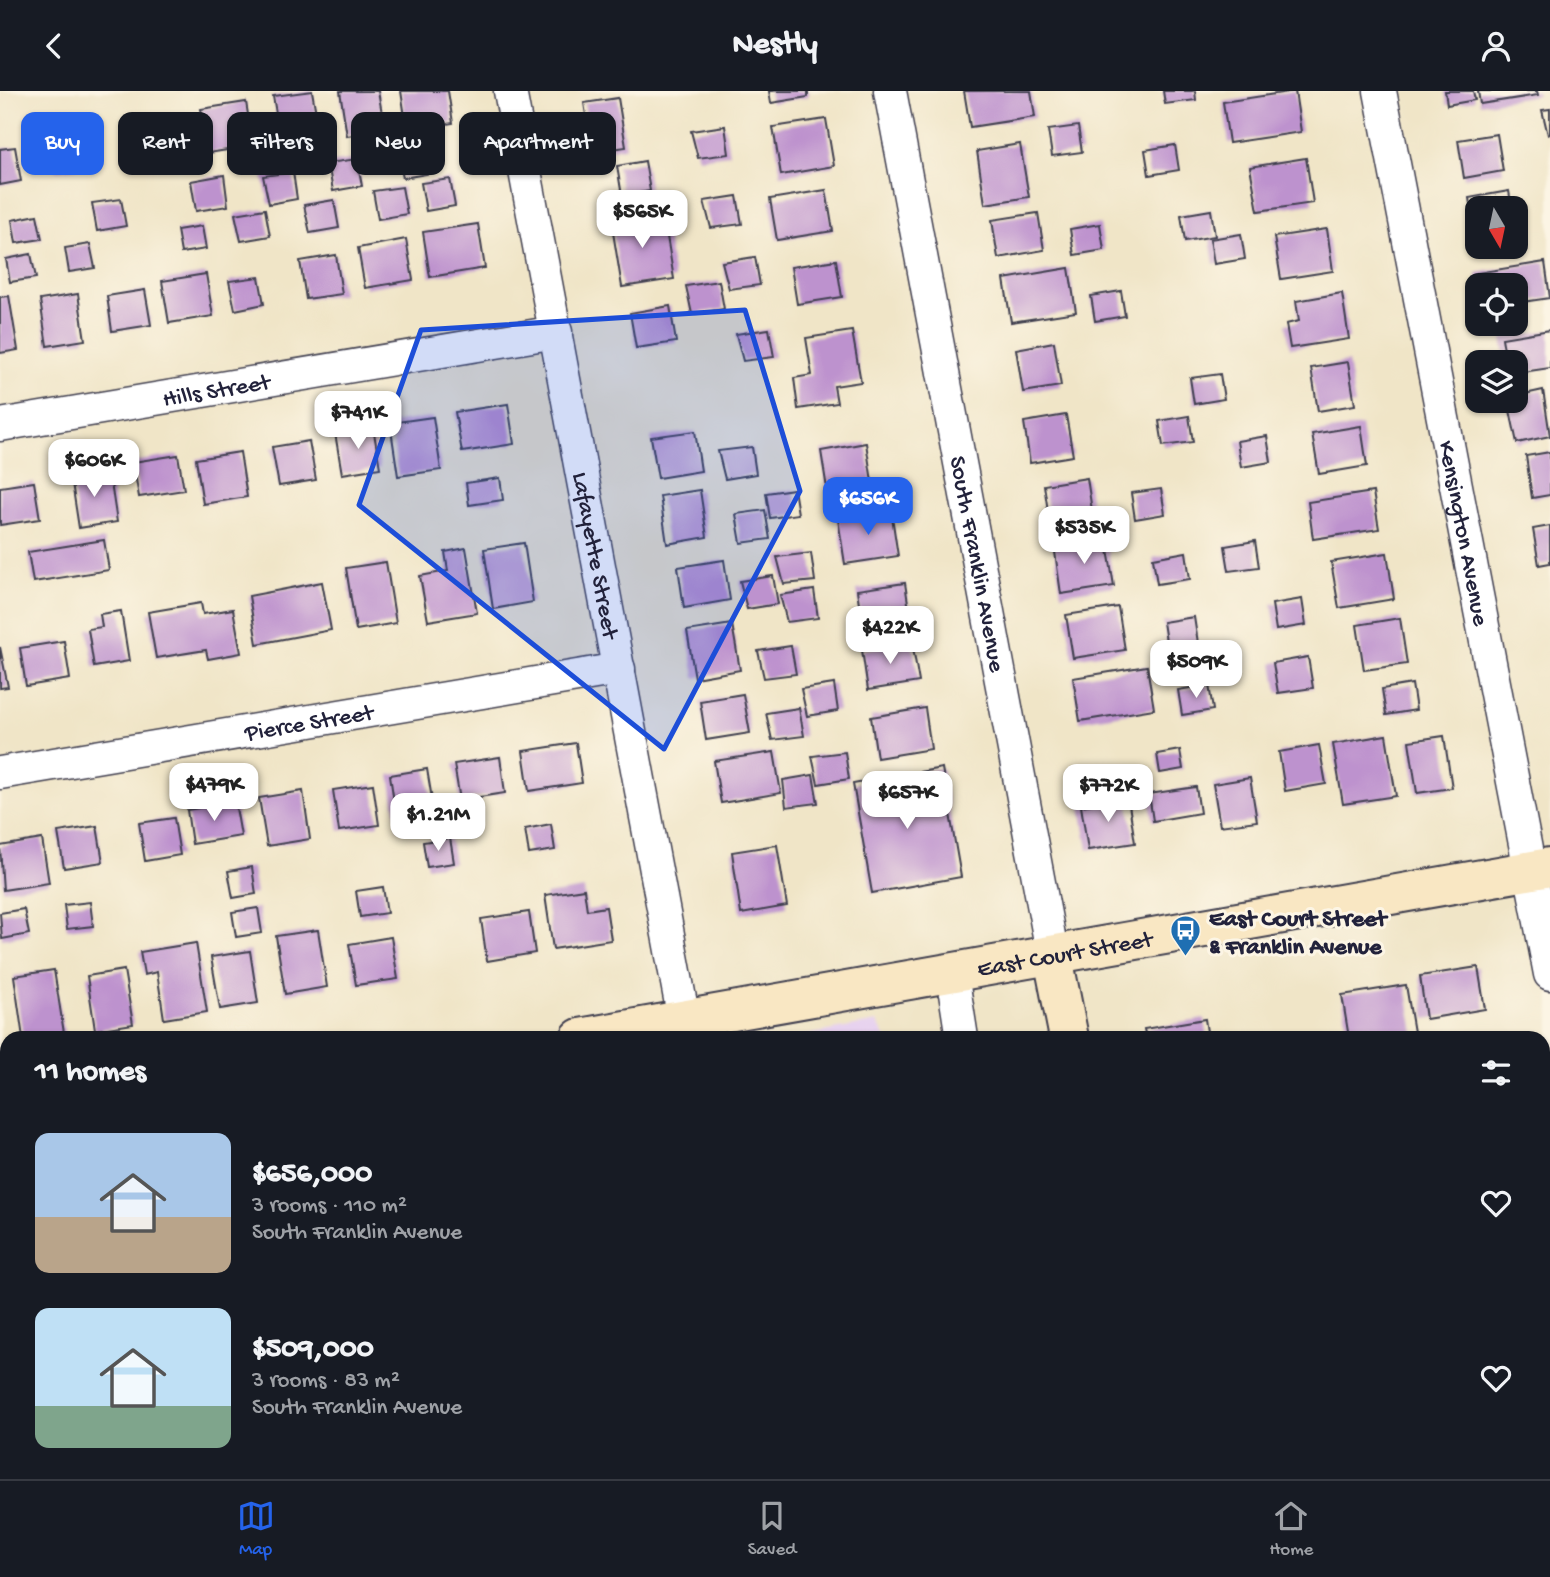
<!DOCTYPE html>
<html lang="en">
<head>
<meta charset="utf-8">
<style>
	:root { --surface:#171b24; --page:#20242c; --text:#f1f3f6; --muted:#9ea1a6; --line:#363941; --accent:#2563eb }
	body { margin:0; font-family:"Gochi Hand",sans-serif; background:var(--page); color:var(--text); height:100vh; display:flex; flex-direction:column; font-size:26px; white-space:nowrap }
	* { box-sizing:border-box; margin:0 }
	p { font-size:23px; color:var(--muted) }
	.icon { flex:none; width:38px; height:38px; fill:none; stroke:currentColor; stroke-width:2; stroke-linecap:round; stroke-linejoin:round }
	.map { position:relative; flex:1; overflow:hidden }
	.panel { position:absolute; left:0px; top:940px; width:1550px; height:450px; display:flex; flex-direction:column; background:var(--surface); border-radius:21px 21px 0 0; box-shadow:0 2px 5px #0004 }
	.panel>* { flex:none }
	.top-card { position:absolute; left:21px; top:21px; width:700px; height:63px; display:flex; gap:14px }
	.needle { width:46px; rotate:171deg }
	.buttons { position:absolute; left:1465px; top:105px; display:grid; gap:14px }
	.buttons a { display:grid; place-items:center; width:63px; height:63px; border-radius:14px; background:var(--surface); box-shadow:0 2px 5px #0004; font-size:35px }
	.price { position:absolute; translate:-50% -60px; padding:0 16px; border-radius:14px; background:#fff; color:#222; font-size:23px; line-height:46px; filter:drop-shadow(0 2px 4px #0008) }
	.price::after { content:''; position:absolute; left:50%; top:42px; width:21px; height:16px; margin-left:-10px; background:inherit; clip-path:polygon(0 0,100% 0,50% 100%) }
	.price.current { background:var(--accent); color:#fff }
	ul { padding:0; list-style:none }
	li { display:flex; align-items:center; gap:21px; height:175px; padding:0 35px }
	li span { display:grid; place-items:center; flex:none; width:196px; height:140px; border-radius:14px; color:#555 }
	li>.icon { margin-inline-start:auto }
	span .icon { width:84px; height:84px; fill:#fffc; stroke-width:1 }
	li b { font-size:30px }
	h2 { display:flex; justify-content:space-between; align-items:center; height:84px; padding:0 35px; font-size:30px }
	.tag { padding:0 24px; border-radius:14px; background:var(--surface); box-shadow:0 2px 5px #0004; font-size:24px; line-height:63px }
	.tag.current { background:var(--accent); color:#fff }
	header { display:flex; justify-content:space-between; align-items:center; height:91px; padding:0 35px; background:var(--surface); font-size:32px; font-weight:800 }
	.dock { display:flex; justify-content:space-around; align-items:center; height:98px; border-top:2px solid var(--line); background:var(--surface); font-size:19px; color:var(--muted) }
	.dock a { display:grid; justify-items:center; gap:4px }
	.dock .current { color:var(--accent) }
	.map>svg:first-child { display:block }
	.built { fill:#e7d2ef }
	.building { fill:#bd92ce }
	.lines { fill:none; stroke-linecap:round; stroke-linejoin:round }
	.street-casing { stroke:#413f50; stroke-width:35 }
	.secondary-casing { stroke:#413f50; stroke-width:42 }
	.street { stroke:#fff; stroke-width:32 }
	.secondary { stroke:#f9e7c3; stroke-width:38 }
	.marked { fill:#1d4ed8; fill-opacity:0.2; stroke:#1d4ed8; stroke-width:5; stroke-linejoin:round }
	.labels { text-anchor:middle; stroke-width:6; stroke-linejoin:round; paint-order:stroke }
	.street-label { font-size:24px; fill:#22223b; stroke:#fcf5e5 }
	.poi-label { font-size:24px; font-weight:bold; fill:#22223b; stroke:#fcf5e5; text-anchor:start }
</style>
</head>
<body>
<header><svg class="icon" aria-label="back" viewBox="0 0 24 24"><path d="M15 5l-7 7 7 7"/></svg>Nestly<svg class="icon" aria-label="person" viewBox="0 0 24 24"><circle cx="12" cy="8" r="4"/><path d="M4 21q1-7 8-7t8 7"/></svg></header>
<div class="map">
<svg width="1550" height="1388" viewBox="0 0 1550 1388">
	<rect width="100%" height="100%" fill="#fcf5e5"/>
	<filter id="ink" filterUnits="userSpaceOnUse"><feTurbulence type="fractalNoise" baseFrequency=".0143" numOctaves="2"/><feDisplacementMap in="SourceGraphic" scale="14" xChannelSelector="R" yChannelSelector="G"/><feConvolveMatrix kernelMatrix="1 2 1 2 8 2 1 2 1" color-interpolation-filters="sRGB"/></filter>
	<filter id="wash" filterUnits="userSpaceOnUse"><feTurbulence type="fractalNoise" baseFrequency=".00686" numOctaves="4" result="noise"/><feDisplacementMap in="SourceGraphic" scale="28" xChannelSelector="R" yChannelSelector="G"/><feGaussianBlur stdDeviation="1.57" result="paint"/><feColorMatrix in="noise" values="0 0 0 0 0 0 0 0 0 0 0 0 0 0 0 0 0 1.4 0 .05"/><feComposite in="paint" operator="in"/></filter>
	<g filter="url(#wash)">
		<rect width="100%" height="100%" fill="#f0e5c7"/>
		<!-- built -->
		<path class="built" d="M877,931L886,947H791Z"/>
		<g id="blocks">
			<!-- building -->
			<path class="building" d="M312,0L320,45L281,51L273,5Z
				M340,0H378L385,39L347,45Z
				M401,0H448L453,32L407,39Z
				M769,0H808V6L771,12Z
				M964,0H1031L1035,26L970,36Z
				M1163,0H1195L1196,9L1165,13Z
				M1295,0L1301,41L1229,52L1223,11Z
				M1445,0H1473L1475,9L1447,14Z
				M1478,0H1537L1538,4L1480,13Z
				M618,7L626,56L592,61L584,12Z
				M246,11L253,55L208,62L201,18Z
				M1550,18V43L1548,44L1542,19Z
				M170,25L175,60L131,66L126,32Z
				M826,28L834,75L781,84L773,36Z
				M725,35L729,63L698,67L691,40Z
				M1078,35L1082,61L1052,65L1048,39Z
				M94,38L99,73L56,80L51,45Z
				M1497,43L1503,80L1464,87L1458,49Z
				M1020,53L1029,106L985,113L977,60Z
				M427,54L432,82L403,87L397,58Z
				M1175,54L1179,79L1149,84L1145,59Z
				M15,56L21,90L0,94V58Z
				M1306,67L1313,112L1258,120L1250,76Z
				M357,68L362,95L333,100L328,72Z
				M645,70L650,100L622,105L617,75Z
				M293,81L297,108L269,113L263,85Z
				M224,84L228,115L196,120L191,90Z
				M450,88L455,115L426,120L421,92Z
				M402,96L407,123L378,128L373,100Z
				M826,99L833,140L777,149L770,108Z
				M1509,100L1512,117H1477L1476,150L1469,107Z
				M737,105L742,133L711,137L704,110Z
				M121,108L126,135L97,140L92,112Z
				M334,109L339,137L310,142L304,114Z
				M265,118L270,145L241,150L235,123Z
				M1211,119L1215,145L1185,150L1181,124Z
				M663,121L674,188L622,196L611,129Z
				M1038,122L1044,159L998,167L992,129Z
				M37,124L42,148L16,152L12,129Z
				M478,133L485,177L430,186L423,141Z
				M1100,133L1104,159L1074,164L1070,138Z
				M202,135L206,158L181,162L177,139Z
				M1327,138L1333,180L1281,188L1274,146Z
				M1241,143L1245,168L1214,173L1210,148Z
				M406,148L413,189L365,197L358,157Z
				M90,153L95,177L69,181L65,157Z
				M31,163L36,187L10,191L6,168Z
				M336,164L342,203L306,208L300,170Z
				M755,166L760,194L729,198L722,171Z
				M836,169L842,206L797,213L791,176Z
				M1545,171L1550,207L1516,212V194H1479L1477,182Z
				M1069,177L1076,221L1011,231L1004,188Z
				M206,183L213,225L169,232L162,190Z
				M259,186L264,213L235,219L229,190Z
				M719,190L724,218L692,223L686,195Z
				M145,199L151,234L112,240L107,205Z
				M1121,200L1125,225L1095,230L1091,205Z
				M1342,202L1349,248L1290,257L1286,233L1299,230L1296,210Z
				M78,203L85,249L47,255L40,209Z
				M9,205L18,259L0,262V206Z
				M670,215L676,251L636,257L630,222Z
				M769,238L774,266L743,270L736,243Z
				M1550,239V277L1516,282V271H1506L1502,247Z
				M852,240L861,291L834,295L837,312L798,318L794,287L812,284L806,247Z
				M1054,251L1061,295L1023,301L1016,258Z
				M1348,271L1355,314L1318,320L1311,277Z
				M1220,283L1224,308L1194,313L1190,287Z
				M1543,299L1550,345L1517,352L1508,310H1516V305Z
				M508,313L514,353L462,361L455,321Z
				M1066,324L1073,365L1030,372L1024,331Z
				M1189,325L1193,351L1163,355L1159,330Z
				M433,326L441,379L398,385L390,332Z
				M1361,335L1367,375L1319,383L1312,343Z
				M373,336L380,377L342,383L335,342Z
				M695,340L701,380L658,387L651,346Z
				M1267,345L1271,371L1241,376L1237,350Z
				M309,350L316,389L279,395L272,356Z
				M866,352L873,397L828,404L821,360Z
				M752,356L756,383L725,388L718,360Z
				M240,361L247,406L203,413L196,368Z
				M1550,361V404L1532,407L1526,365Z
				M178,364L184,399L139,406L133,371Z
				M109,379L117,431L79,437L71,385Z
				M500,387L503,409L469,414L466,392Z
				M1087,387L1093,426L1050,433L1044,394Z
				M34,391L40,428L0,434V396Z
				M794,398L798,423L770,427L766,402Z
				M1161,398L1165,423L1135,428L1131,402Z
				M700,399L707,446L667,453L660,405Z
				M1373,401L1379,438L1313,448L1308,411Z
				M765,419L770,448L741,452L736,423Z
				M891,419L898,465L845,473L838,428Z
				M1550,435V472L1539,474L1533,438Z
				M1106,446L1114,495L1061,503L1054,454Z
				M104,449L109,479L33,491L28,461Z
				M1255,450L1259,476L1229,480L1225,455Z
				M524,452L533,511L493,518L484,458Z
				M466,457L477,522L428,530L420,485L448,480L445,461Z
				M1186,461L1190,488L1157,493L1153,467Z
				M811,462L815,490L784,493L777,466Z
				M1387,462L1394,508L1339,517L1331,471Z
				M724,469L730,509L684,517L678,476Z
				M386,471L396,532L356,539L346,477Z
				M773,485L778,513L747,518L740,490Z
				M322,491L331,539L257,553L249,505Z
				M905,492L912,539L864,547L857,499Z
				M814,499L818,527L787,531L780,504Z
				M1302,508L1306,534L1276,539L1272,513Z
				M201,512L203,523L233,518L241,562L208,568L206,559L156,567L148,521Z
				M1118,516L1125,559L1073,567L1066,524Z
				M121,520L129,570L94,576L88,538L102,536L100,523Z
				M1194,526L1198,552L1167,557L1163,531Z
				M1400,527L1407,573L1364,579L1357,534Z
				M732,533L740,579L695,587L687,540Z
				M64,550L70,588L26,595L20,557Z
				M912,551L919,591L868,599L862,559Z
				M791,555L796,583L764,587L758,560Z
				M0,556L8,596L0,597Z
				M1308,566L1313,597L1278,602L1273,572Z
				M1147,575L1154,618L1080,630L1073,587Z
				M834,593L838,620L807,625L801,598Z
				M1412,593L1416,619L1386,624L1382,598Z
				M1209,594L1213,619L1182,624L1178,599Z
				M743,603L750,642L706,649L700,610Z
				M799,617L804,645L772,649L766,622Z
				M925,617L931,658L877,667L871,626Z
				M1386,644L1396,705L1343,713L1333,653Z
				M1444,645L1452,697L1417,702L1409,650Z
				M576,652L582,692L529,700L523,660Z
				M1319,654L1326,693L1285,700L1279,661Z
				M1180,659L1183,678L1160,682L1157,663Z
				M774,661L781,702L721,712L714,670Z
				M845,661L849,688L818,693L812,665Z
				M500,666L505,702L460,709L454,673Z
				M942,677L961,786L872,802L853,693Z
				M427,678L436,732L398,738L390,684Z
				M813,684L818,712L786,716L783,689Z
				M1250,687L1257,730L1220,735L1213,693Z
				M373,693L379,734L339,740L333,699Z
				M1196,696L1200,722L1153,730L1149,703Z
				M303,700L310,748L267,755L259,707Z
				M1128,707L1135,752L1088,759L1081,715Z
				M235,711L241,745L192,753L187,719Z
				M174,727L180,764L145,770L139,732Z
				M551,733L555,759L529,763L525,738Z
				M97,735L103,771L64,777L58,741Z
				M450,747L454,772L427,776L423,751Z
				M42,748L49,792L3,799L0,755Z
				M777,754L787,815L741,823L732,761Z
				M252,776L256,803L233,807L228,780Z
				M383,796L387,822L360,826L356,800Z
				M584,798L587,819L606,816L611,849L553,858L545,804Z
				M90,811L93,835L67,838L64,814Z
				M258,817L262,842L236,846L232,821Z
				M24,818L29,843L2,848L0,822Z
				M529,821L535,862L487,870L481,828Z
				M318,839L327,896L285,903L276,845Z
				M391,846L398,888L356,894L349,853Z
				M196,852L207,921L164,928L157,881L144,884L140,861Z
				M250,860L258,912L220,918L211,866Z
				M1478,876L1485,918L1426,928L1420,885Z
				M54,879L64,942L23,947L14,885Z
				M124,879L133,933L95,939L87,885Z
				M1406,894L1415,947H1349L1342,904Z
				M1205,928L1208,947H1146L1144,938Z
				M1544,1290L1550,1321V1326L1544,1327Z
				M1550,1355V1388H1519L1518,1382H1544V1356Z
				M920,1382H939L955,1388H919Z
				M1039,1382H1078L1079,1388H1040Z
				M1361,1382H1389L1390,1388H1362Z"/>
		</g>
	</g>
	<g filter="url(#ink)">
		<use href="#blocks" fill-opacity="0" stroke="#413f50" stroke-width="2"/>
		<g class="lines">
			<defs>
				<g id="street">
					<path id="s1" d="M510,0L684,929"/>
					<path id="s2" d="M890,0L1053,866"/>
					<path id="s3" d="M1380,0L1550,883"/>
					<path id="s4" d="M0,334L556,241"/>
					<path id="s5" d="M0,682L619,578"/>
					<path d="M952,883L962,947"/>
					<path d="M176,1388L209,1382"/>
					<path d="M705,1388L711,1382"/>
				</g>
				<g id="secondary">
					<path d="M1053,866L1069,947"/>
					<path id="s6" d="M580,947L1550,776"/>
					<path d="M0,1046L7,1044"/>
					<path d="M1154,1382L1155,1388"/>
				</g>
			</defs>
			<!-- street casing -->
			<use href="#street" class="street-casing"/>
			<!-- secondary casing -->
			<use href="#secondary" class="secondary-casing"/>
			<!-- street -->
			<use href="#street" class="street"/>
			<!-- secondary -->
			<use href="#secondary" class="secondary"/>
		</g>
	</g>
	<!-- marked area -->
	<path class="marked" d="M745,219L800,400L664,658L359,414L421,239Z"/>
	<!-- icons -->
	<defs>
		<symbol id="bus-pin" viewBox="-11 -11 22 30"><path d="M0 17L-7.5 6A9.5 9.5 0 1 1 7.5 6Z" fill="#1f6fb2" stroke="#fcf5e5"/><path d="M-5-6H5V4H4V6H2V4H-2V6H-4V4H-5ZM-3.5-4V0h7V-4ZM-3.5 1.2v1.5H-2V1.2ZM2 1.2v1.5H3.5V1.2Z" fill="#fff"/></symbol>
	</defs>
	<g fill-rule="evenodd">
		<use href="#bus-pin" x="1168" y="822" width="35" height="47"/>
	</g>
	<g class="labels">
		<!-- street labels -->
		<g class="street-label">
			<text dy="8" stroke="none"><textPath href="#s4" startOffset="219">Hills Street</textPath></text>
			<text dy="8" stroke="none"><textPath href="#s3" startOffset="450">Kensington Avenue</textPath></text>
			<text dy="8" stroke="none"><textPath href="#s1" startOffset="472">Lafayette Street</textPath></text>
			<text dy="8" stroke="none"><textPath href="#s2" startOffset="481">South Franklin Avenue</textPath></text>
			<text dy="8" stroke="none"><textPath href="#s5" startOffset="313">Pierce Street</textPath></text>
			<text dy="8" stroke="none"><textPath href="#s6" startOffset="492">East Court Street</textPath></text>
		</g>
		<!-- poi labels -->
		<g class="poi-label">
			<text x="1209" y="834">East Court Street<tspan x="1209" dy="28">&amp; Franklin Avenue</tspan></text>
		</g>
	</g>
</svg>
<div class="buttons">
<a><svg class="needle" viewBox="-14 -14 28 28"><path d="M0-13l5 13h-10z" fill="#e53935"/><path d="M0 13l5-13h-10z" fill="#9ea1a6"/></svg></a>
<a><svg class="icon" aria-label="locate" viewBox="0 0 24 24"><circle cx="12" cy="12" r="6"/><path d="M12 2v4M12 18v4M2 12h4M18 12h4"/></svg></a>
<a><svg class="icon" aria-label="layers" viewBox="0 0 24 24"><path d="M12 4l9 5-9 5-9-5zM3 14l9 5 9-5"/></svg></a>
</div>
<b class="price" style="left:642px;top:159px">$565K</b>
<b class="price" style="left:358px;top:360px">$741K</b>
<b class="price" style="left:94px;top:408px">$606K</b>
<b class="price current" style="left:868px;top:446px">$656K</b>
<b class="price" style="left:1084px;top:475px">$535K</b>
<b class="price" style="left:890px;top:575px">$422K</b>
<b class="price" style="left:1196px;top:609px">$509K</b>
<b class="price" style="left:214px;top:732px">$479K</b>
<b class="price" style="left:1108px;top:733px">$772K</b>
<b class="price" style="left:907px;top:740px">$657K</b>
<b class="price" style="left:438px;top:762px">$1.21M</b>
<div class="top-card">
<a class="tag current">Buy</a>
<a class="tag">Rent</a>
<a class="tag">Filters</a>
<a class="tag">New</a>
<a class="tag">Apartment</a>
</div>
<section class="panel">
<h2>11 homes<svg class="icon" aria-label="filters" viewBox="0 0 24 24"><path d="M4 7h16M4 17h16"/><circle cx="9" cy="7" r="2"/><circle cx="15" cy="17" r="2"/></svg></h2>
<ul>
<li><span style="background:linear-gradient(#a9c7e8 60%,#b9a48a 0)"><svg class="icon" aria-label="home" viewBox="0 0 24 24"><path d="M3 11l9-7 9 7M6 9v11h12V9"/></svg></span><div><b>$656,000</b><p>3 rooms · 110 m²</p><p>South Franklin Avenue</p></div><svg class="icon" aria-label="heart" viewBox="0 0 24 24"><path d="M12 20l-8-8c-3-5 5-10 8-4 3-6 11-1 8 4z"/></svg></li>
<li><span style="background:linear-gradient(#bfe0f5 70%,#7fa58c 0)"><svg class="icon" aria-label="home" viewBox="0 0 24 24"><path d="M3 11l9-7 9 7M6 9v11h12V9"/></svg></span><div><b>$509,000</b><p>3 rooms · 83 m²</p><p>South Franklin Avenue</p></div><svg class="icon" aria-label="heart" viewBox="0 0 24 24"><path d="M12 20l-8-8c-3-5 5-10 8-4 3-6 11-1 8 4z"/></svg></li>
</ul>
</section>
</div>
<nav class="dock">
<a class="current"><svg class="icon" aria-label="map" viewBox="0 0 24 24"><path d="M3 6l6-2 6 2 6-2v14l-6 2-6-2-6 2zM9 4v14M15 6v14"/></svg>Map</a>
<a><svg class="icon" aria-label="saved" viewBox="0 0 24 24"><path d="M7 4h10v16l-5-4-5 4z"/></svg>Saved</a>
<a><svg class="icon" aria-label="home" viewBox="0 0 24 24"><path d="M3 11l9-7 9 7M6 9v11h12V9"/></svg>Home</a>
</nav>
</body>
</html>
